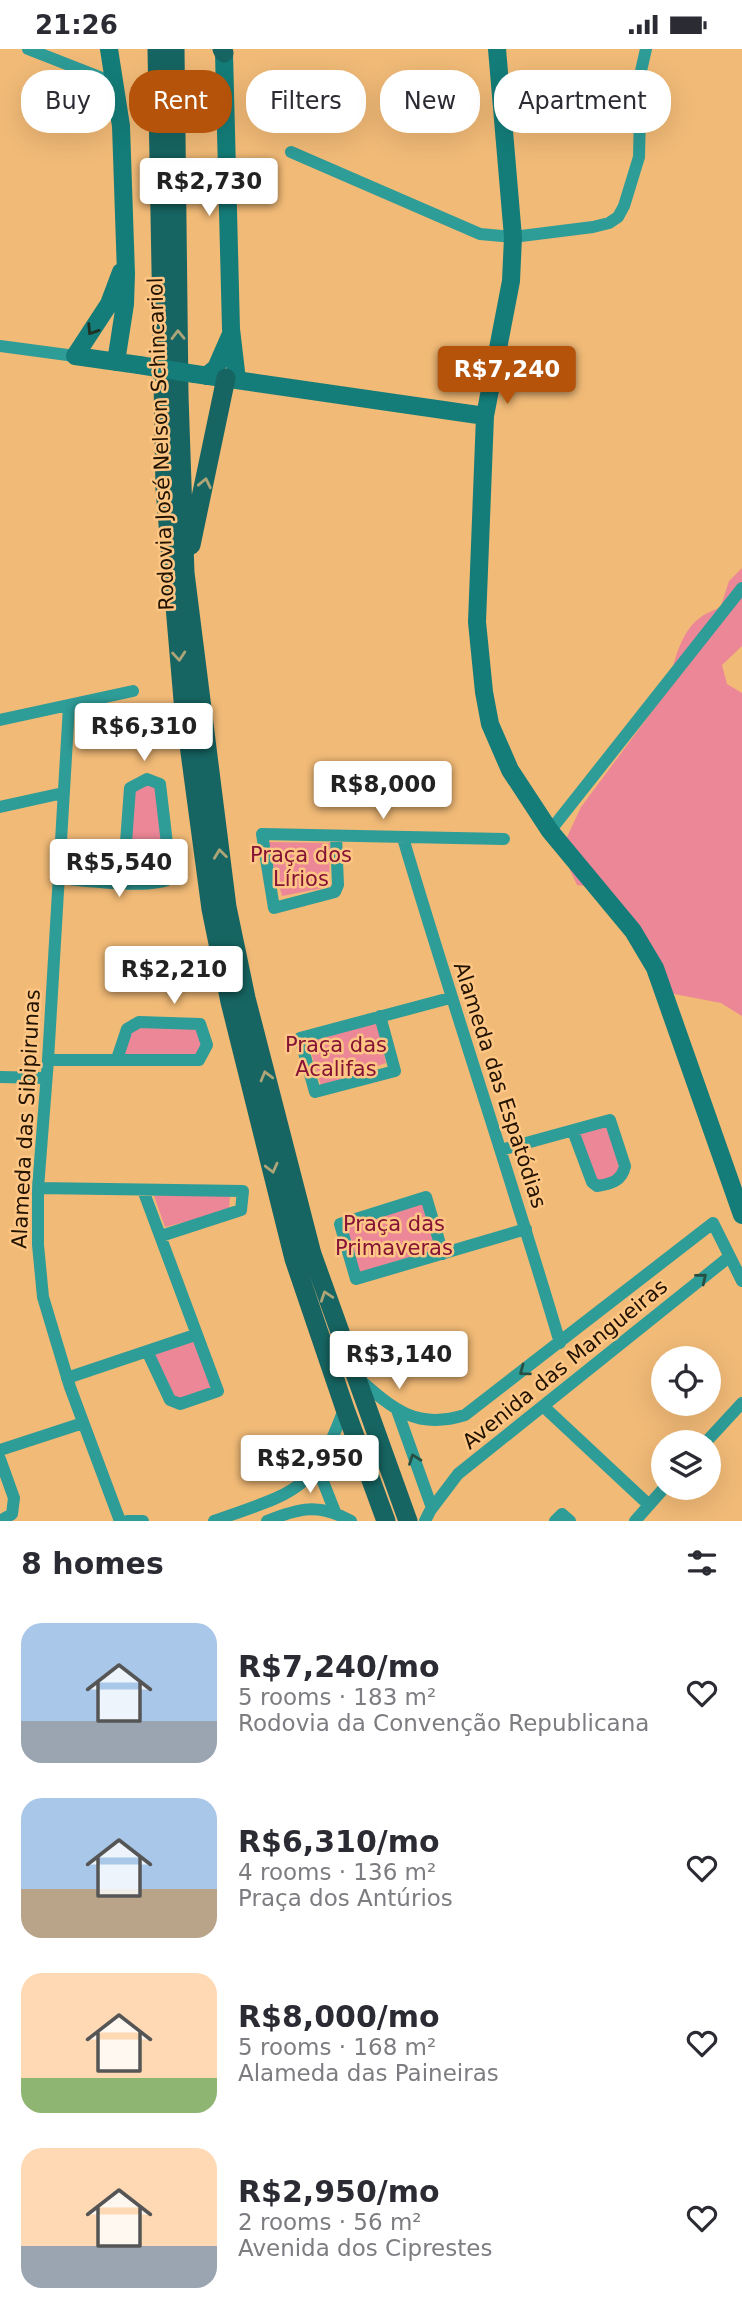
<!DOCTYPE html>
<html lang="en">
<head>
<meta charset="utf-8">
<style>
	:root { --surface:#fff; --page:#f7f7f7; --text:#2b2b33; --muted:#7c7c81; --accent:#b45309 }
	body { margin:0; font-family:"DejaVu Sans",sans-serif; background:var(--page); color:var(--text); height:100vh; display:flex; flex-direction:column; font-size:26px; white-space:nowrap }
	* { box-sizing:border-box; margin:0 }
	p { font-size:23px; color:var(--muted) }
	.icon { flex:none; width:38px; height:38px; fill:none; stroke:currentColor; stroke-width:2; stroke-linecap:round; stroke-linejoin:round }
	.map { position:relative; height:1472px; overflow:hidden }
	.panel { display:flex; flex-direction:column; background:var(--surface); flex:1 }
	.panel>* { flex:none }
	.hud { position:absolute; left:21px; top:21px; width:700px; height:63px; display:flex; gap:14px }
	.buttons { position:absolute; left:651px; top:1297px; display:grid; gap:14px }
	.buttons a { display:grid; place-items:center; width:70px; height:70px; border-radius:50%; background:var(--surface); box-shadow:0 7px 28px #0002; font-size:35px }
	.price { position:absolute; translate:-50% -60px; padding:0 16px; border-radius:7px; background:#fff; color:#222; font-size:23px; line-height:46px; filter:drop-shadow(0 2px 4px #0008) }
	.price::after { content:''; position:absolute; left:50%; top:42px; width:21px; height:16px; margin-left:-10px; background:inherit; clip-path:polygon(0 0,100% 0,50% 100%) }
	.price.selected { background:var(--accent); color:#fff }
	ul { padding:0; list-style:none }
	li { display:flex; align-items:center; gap:21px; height:175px; padding:0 21px }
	li span { display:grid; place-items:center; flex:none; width:196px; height:140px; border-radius:21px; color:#555 }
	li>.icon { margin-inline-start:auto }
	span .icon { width:84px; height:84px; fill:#fffc; stroke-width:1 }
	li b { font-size:30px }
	h2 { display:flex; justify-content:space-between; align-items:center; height:84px; padding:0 21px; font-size:30px }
	.pill { padding:0 24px; border-radius:28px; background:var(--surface); box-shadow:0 7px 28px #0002; font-size:24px; line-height:63px }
	.pill.selected { background:var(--accent); color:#fff }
	.status { display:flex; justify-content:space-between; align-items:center; height:49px; padding:0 35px; background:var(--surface); direction:ltr }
	.status svg { height:19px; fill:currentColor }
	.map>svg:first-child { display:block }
	.green { fill:#ec8797 }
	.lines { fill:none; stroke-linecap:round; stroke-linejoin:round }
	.minor { stroke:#2e9c97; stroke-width:12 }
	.secondary { stroke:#147d79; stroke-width:18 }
	.primary { stroke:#166562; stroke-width:19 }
	.secondary-bridge { stroke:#147d79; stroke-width:18 }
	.oneway { stroke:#1e3224 }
	.oneway2 { stroke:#ada478 }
	.oneway3 { stroke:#275044 }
	.labels { text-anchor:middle; stroke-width:5; stroke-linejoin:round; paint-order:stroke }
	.street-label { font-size:21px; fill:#221200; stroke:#fec684 }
	.park-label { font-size:21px; fill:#851336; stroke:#fec684 }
</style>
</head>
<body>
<div class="status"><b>21:26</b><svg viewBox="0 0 49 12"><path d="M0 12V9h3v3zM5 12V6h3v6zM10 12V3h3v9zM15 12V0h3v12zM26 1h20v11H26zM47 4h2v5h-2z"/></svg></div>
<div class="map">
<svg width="742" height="1472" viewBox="0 0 742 1472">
	<rect width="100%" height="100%" fill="#f1ba77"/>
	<!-- green -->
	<path class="green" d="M742,519V597L722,616L727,635L742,644V967L721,954L669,944L661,928L585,837L577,836L570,821L566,804L567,788L581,758L662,649C674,624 676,585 701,568C707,563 715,562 721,557L729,532Z
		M146,735L156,738L166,823L154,829L127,827L132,741Z
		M267,793L330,794L329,838L282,847Z
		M376,972L386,1014L321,1037L308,993Z
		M140,975L196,978L203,995L198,1009L122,1006L129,982Z
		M608,1074L620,1123L598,1134L576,1083Z
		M230,1146L229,1162L165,1178L154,1147Z
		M423,1153L435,1200L358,1224L344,1176Z
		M194,1291L211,1340L179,1351L170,1345L151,1306Z"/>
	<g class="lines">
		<!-- minor -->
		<path class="minor" d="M28,0L115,34
			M291,103L480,185L513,188L593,178L609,174L618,168L624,157L639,108L641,22L646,0
			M0,297L75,307
			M69,657L48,1011L38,1139V1196L43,1248L70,1338L120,1472
			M0,671L133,642
			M0,758L63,744
			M550,782L742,539
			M336,788L338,836L335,843L274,859L262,785L504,790
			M403,789C453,958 510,1125 560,1294
			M57,829C82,831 153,841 171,829L160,735L147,730L130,739L123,834
			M380,967L395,1022L315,1043L300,989L450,949
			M48,1011H199L207,996L200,975L139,973L127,980L117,1010
			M0,1028L45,1029
			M501,1101L610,1071L625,1117C622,1132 611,1135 597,1137L592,1133L573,1082
			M38,1139L243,1142L241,1161L161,1187
			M143,1141L218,1342L180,1355L170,1351L147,1302
			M443,1205L426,1148L340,1175L356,1230L526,1180
			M67,1329L195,1286
			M359,1330C394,1361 417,1381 465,1366L713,1174L742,1232
			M543,1357L649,1456
			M397,1361L432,1459
			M706,1393L742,1354
			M0,1401L83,1374
			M0,1410L14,1449L12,1465L0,1472
			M319,1417L322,1430L335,1463
			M127,1472H143
			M214,1472C294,1443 313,1445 344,1360
			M267,1472C299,1459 319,1454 351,1472
			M425,1472L430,1462L458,1425L729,1208
			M555,1472L562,1465L570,1472
			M635,1472L665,1438"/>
		<!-- secondary -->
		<path class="secondary" d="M109,0L121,77L126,225L125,255L116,313
			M497,0L513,188L511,232L485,367L477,573L484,643L490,675L510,721L550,782L633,882L655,919L742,1166
			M224,4L231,280L237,331
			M121,223L109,255L75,307L139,316
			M195,325L485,367
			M206,327L216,319L230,287"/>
		<!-- primary -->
		<path class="primary" d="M157,0L165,440L183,651L211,860L230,953L294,1210L345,1360L386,1472
			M175,0L179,346L185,524L227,858L246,949L312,1205L408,1472
			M222,0L224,4
			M191,496L226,329"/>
		<!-- secondary-bridge -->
		<path class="secondary-bridge" d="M139,316L195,325"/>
	</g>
	<!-- one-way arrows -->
	<defs><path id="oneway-chevron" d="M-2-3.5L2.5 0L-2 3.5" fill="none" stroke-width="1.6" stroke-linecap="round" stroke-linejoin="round" transform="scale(1.75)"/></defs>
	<use class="oneway" href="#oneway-chevron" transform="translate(92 281) rotate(123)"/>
	<g class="oneway2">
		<use href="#oneway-chevron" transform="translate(178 286) rotate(-91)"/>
		<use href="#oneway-chevron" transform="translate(205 434) rotate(-78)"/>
		<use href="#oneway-chevron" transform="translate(179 607) rotate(85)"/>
		<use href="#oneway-chevron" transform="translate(220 805) rotate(-97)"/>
		<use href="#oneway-chevron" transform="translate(266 1027) rotate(-105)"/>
		<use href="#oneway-chevron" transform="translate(272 1119) rotate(76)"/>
		<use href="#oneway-chevron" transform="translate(326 1247) rotate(-109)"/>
	</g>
	<g class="oneway3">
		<use href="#oneway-chevron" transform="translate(702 1229) rotate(-39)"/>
		<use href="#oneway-chevron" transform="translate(524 1322) rotate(143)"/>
		<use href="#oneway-chevron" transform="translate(414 1410) rotate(-110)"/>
	</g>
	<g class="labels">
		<!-- street labels -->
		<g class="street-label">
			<text transform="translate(161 395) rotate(-92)" y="7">Rodovia José Nelson Schincariol</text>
			<text transform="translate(500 1036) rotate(72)" y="7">Alameda das Espatódias</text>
			<text transform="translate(26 1070) rotate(-87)" y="7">Alameda das Sibipirunas</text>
			<text transform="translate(565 1315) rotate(-39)" y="7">Avenida das Mangueiras</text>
		</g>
		<!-- park labels -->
		<g class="park-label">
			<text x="301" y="813">Praça dos<tspan x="301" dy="24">Lírios</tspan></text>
			<text x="336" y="1003">Praça das<tspan x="336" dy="24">Acalifas</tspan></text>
			<text x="394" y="1182">Praça das<tspan x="394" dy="24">Primaveras</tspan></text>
		</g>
	</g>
</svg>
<div class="buttons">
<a><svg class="icon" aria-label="locate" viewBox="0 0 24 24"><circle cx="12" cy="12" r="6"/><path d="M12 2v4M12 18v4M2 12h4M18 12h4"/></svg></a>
<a><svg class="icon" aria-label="layers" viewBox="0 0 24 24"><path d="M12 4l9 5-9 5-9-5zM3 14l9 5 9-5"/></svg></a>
</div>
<b class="price" style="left:209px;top:169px">R$2,730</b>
<b class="price selected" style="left:507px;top:357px">R$7,240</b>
<b class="price" style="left:144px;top:714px">R$6,310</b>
<b class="price" style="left:383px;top:772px">R$8,000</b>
<b class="price" style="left:119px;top:850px">R$5,540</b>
<b class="price" style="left:174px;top:957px">R$2,210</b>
<b class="price" style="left:399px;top:1342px">R$3,140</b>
<b class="price" style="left:310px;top:1446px">R$2,950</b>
<div class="hud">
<a class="pill">Buy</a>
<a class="pill selected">Rent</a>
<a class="pill">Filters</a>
<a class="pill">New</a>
<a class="pill">Apartment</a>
</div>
</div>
<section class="panel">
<h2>8 homes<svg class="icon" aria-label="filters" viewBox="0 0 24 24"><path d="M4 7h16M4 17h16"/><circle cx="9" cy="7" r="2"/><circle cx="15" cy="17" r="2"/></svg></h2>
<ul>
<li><span style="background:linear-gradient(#a9c7e8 70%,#9aa5b1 0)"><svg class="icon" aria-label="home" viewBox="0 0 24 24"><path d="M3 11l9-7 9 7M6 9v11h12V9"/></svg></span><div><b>R$7,240/mo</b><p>5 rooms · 183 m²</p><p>Rodovia da Convenção Republicana</p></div><svg class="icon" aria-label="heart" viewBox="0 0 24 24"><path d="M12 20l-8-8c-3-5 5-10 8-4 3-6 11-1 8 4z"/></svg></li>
<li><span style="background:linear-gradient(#a9c7e8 65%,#b9a48a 0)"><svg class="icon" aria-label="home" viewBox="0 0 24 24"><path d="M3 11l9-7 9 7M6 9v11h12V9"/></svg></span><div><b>R$6,310/mo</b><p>4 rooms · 136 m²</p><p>Praça dos Antúrios</p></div><svg class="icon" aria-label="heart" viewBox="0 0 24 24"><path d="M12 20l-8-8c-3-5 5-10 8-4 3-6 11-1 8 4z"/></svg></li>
<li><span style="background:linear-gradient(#ffd9b3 75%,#8fb573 0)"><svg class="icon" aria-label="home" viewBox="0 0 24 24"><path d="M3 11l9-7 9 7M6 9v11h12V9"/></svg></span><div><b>R$8,000/mo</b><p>5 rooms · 168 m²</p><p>Alameda das Paineiras</p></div><svg class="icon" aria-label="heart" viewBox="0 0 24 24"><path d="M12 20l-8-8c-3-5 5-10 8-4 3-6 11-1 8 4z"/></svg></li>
<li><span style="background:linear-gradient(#ffd9b3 70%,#9aa5b1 0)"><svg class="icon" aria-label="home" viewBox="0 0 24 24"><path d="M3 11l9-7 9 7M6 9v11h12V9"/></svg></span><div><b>R$2,950/mo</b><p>2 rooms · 56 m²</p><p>Avenida dos Ciprestes</p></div><svg class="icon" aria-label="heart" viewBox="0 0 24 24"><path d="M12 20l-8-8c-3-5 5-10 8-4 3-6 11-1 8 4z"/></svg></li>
</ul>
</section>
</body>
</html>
